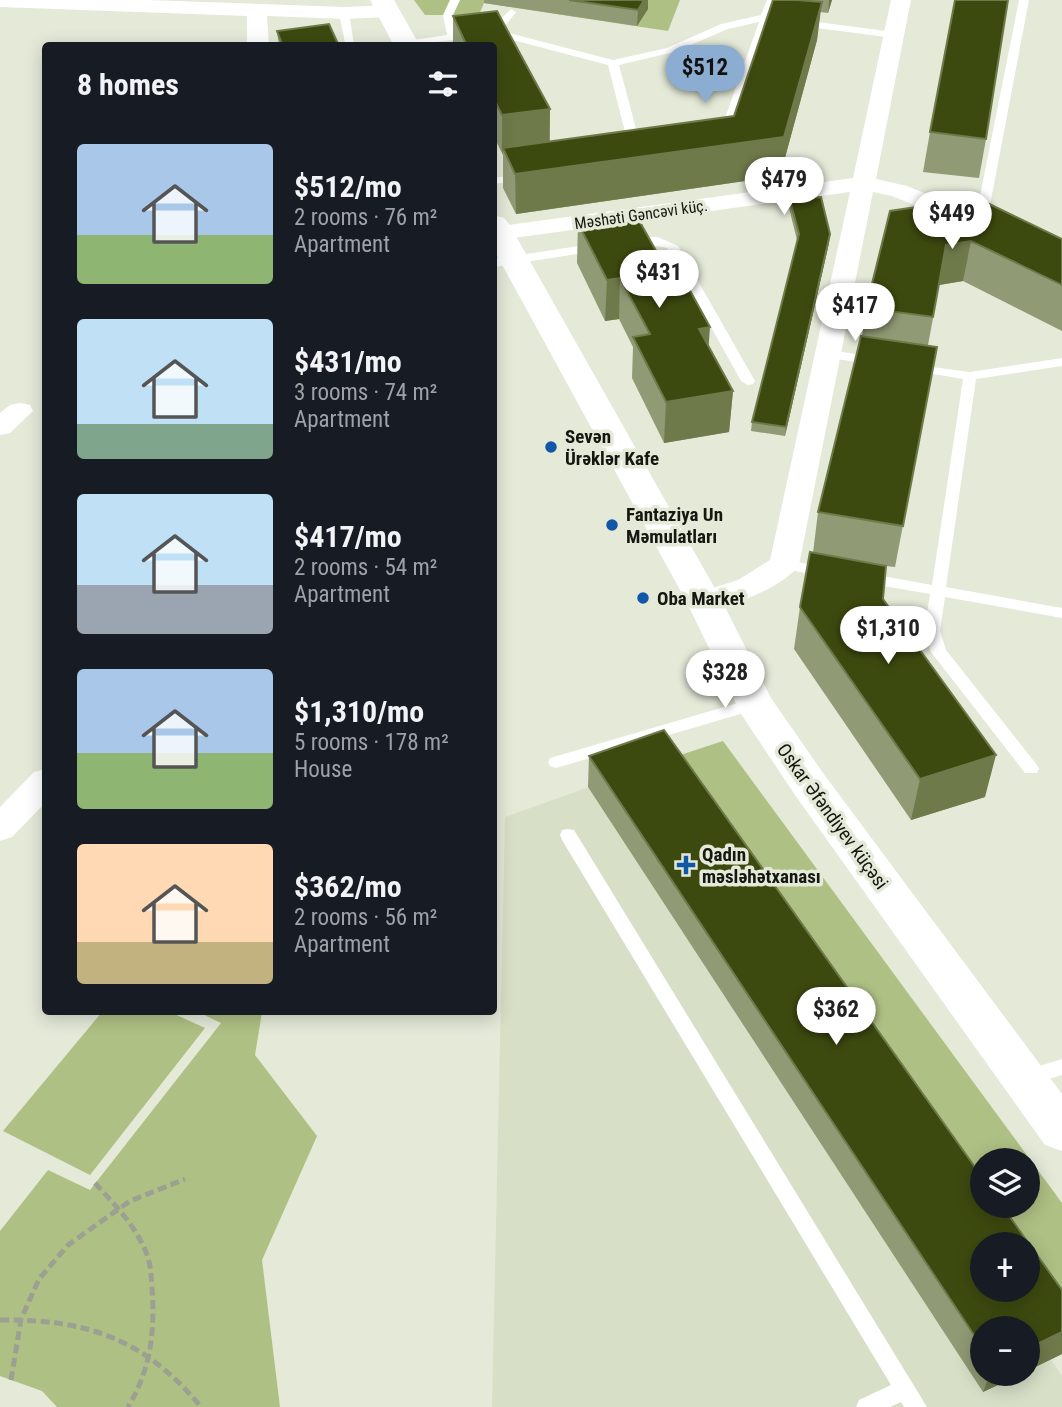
<!DOCTYPE html>
<html lang="en">
<head>
<meta charset="utf-8">
<style>
	:root { --surface:#171b24; --page:#242831; --text:#f1f3f6; --muted:#9ea1a6; --accent:#8cadd2 }
	body { margin:0; font-family:"Roboto Condensed",sans-serif; background:var(--page); color:var(--text); height:100vh; display:flex; flex-direction:column; font-size:26px; white-space:nowrap }
	* { box-sizing:border-box; margin:0 }
	p { font-size:23px; color:var(--muted) }
	.icon { flex:none; width:38px; height:38px; fill:none; stroke:currentColor; stroke-width:2; stroke-linecap:round; stroke-linejoin:round }
	.map { position:relative; flex:1; overflow:hidden }
	.panel { position:absolute; left:42px; top:42px; width:455px; height:973px; display:flex; flex-direction:column; background:var(--surface); border-radius:7px; box-shadow:0 4px 18px #0003 }
	.panel>* { flex:none }
	.controls { position:absolute; left:970px; top:1148px; display:grid; gap:14px }
	.controls a { display:grid; place-items:center; width:70px; height:70px; border-radius:50%; background:var(--surface); box-shadow:0 4px 18px #0003; font-size:35px }
	.price { position:absolute; translate:-50% -60px; padding:0 16px; border-radius:24px; background:#fff; color:#222; font-size:23px; line-height:46px; filter:drop-shadow(0 2px 4px #0008) }
	.price::after { content:''; position:absolute; left:50%; top:42px; width:21px; height:16px; margin-left:-10px; background:inherit; clip-path:polygon(0 0,100% 0,50% 100%) }
	.price.current { background:var(--accent); color:#111 }
	ul { padding:0; list-style:none }
	li { display:flex; align-items:center; gap:21px; height:175px; padding:0 35px }
	li span { display:grid; place-items:center; flex:none; width:196px; height:140px; border-radius:7px; color:#555 }
	li>.icon { margin-inline-start:auto }
	span .icon { width:84px; height:84px; fill:#fffc; stroke-width:1 }
	li b { font-size:30px }
	h2 { display:flex; justify-content:space-between; align-items:center; height:84px; padding:0 35px; font-size:30px }
	.map>svg:first-child { display:block }
	.built { fill:#d7dfc7; fill-rule:evenodd }
	.green { fill:#afc084; fill-rule:evenodd }
	.lines { fill:none; stroke-linecap:round; stroke-linejoin:round }
	.path { stroke:#9ca092; stroke-width:5; stroke-dasharray:9 4.5; stroke-linecap:butt }
	.service { fill:#fff; fill-rule:evenodd }
	.minor { fill:#fff; fill-rule:evenodd }
	.tertiary { fill:#fff; fill-rule:evenodd }
	.wall { fill:#909a74 }
	.shaded-wall { fill:#6f7a4b }
	.building { fill:#3d4a0f; stroke:#6f7a4b; stroke-width:2; fill-rule:evenodd }
	.poi-dot { fill:#1157a7; stroke:#e4e9d8; stroke-width:2.5 }
	.labels { text-anchor:middle; stroke-width:7; stroke-linejoin:round; paint-order:stroke }
	.far-street-label { font-size:16px; fill:#151711; stroke:#e4e9d8 }
	.poi-label { font-size:19px; font-weight:bold; fill:#151711; stroke:#e4e9d8; text-anchor:start }
	.street-label { font-size:19px; fill:#151711; stroke:#e4e9d8 }
</style>
</head>
<body>
<div class="map">
<svg width="1062" height="1407" viewBox="0 0 1062 1407">
	<rect width="100%" height="100%" fill="#e4e9d8"/>
	<!-- built -->
	<path class="built" d="M662,761L982,1244V1290H1027L1062,1354L1051,1360L1062,1376V1407H492L505,817ZM982,1328H1027V1374H982Z"/>
	<!-- green -->
	<path class="green" d="M414,0H680L668,31L484,3L479,15H425Z
		M723,741L1062,1203V1335L1027,1244H999L662,761ZM982,1160H1027V1206H982Z
		M102,1012H170L205,1028L90,1175L3,1131Z
		M198,1012H262L255,1055L317,1136L262,1260L280,1407H57L42,1391L0,1376V1231L48,1170L90,1190L221,1023Z"/>
	<g class="lines">
		<!-- path -->
		<path class="path" d="M95,1183C114,1204 135,1225 146,1252C151,1264 151,1275 152,1288C155,1332 151,1369 128,1407
			M0,1320C87,1319 145,1339 201,1407
			M11,1380L21,1319L39,1279L68,1245L130,1201L185,1179"/>
		<!-- service -->
		<path class="service" d="M450,0H460L453,15L458,34L491,29L511,9L516,12L501,31L613,60L667,48L721,24L761,15L767,0H777L772,16L894,32L899,35L894,38L770,22L731,135L725,138L719,135L759,22L728,29L674,52L619,65L638,136L635,151L629,154L623,151L626,136L608,65L494,35L402,46V42L406,41L447,35L443,15Z
			M1019,0H1029L987,221L981,225L975,221Z
			M344,10L349,13L354,45L345,43L339,13Z
			M522,174L528,177L526,179L494,184V178Z
			M658,237L678,246L755,381L753,384L748,385L741,381L667,248C654,244 636,248 625,241L631,237Z
			M598,243L602,244V250L494,267V259Z
			M829,350L875,357L882,361L875,365L824,357L823,354Z
			M1062,358V366L976,379L946,587L1062,608V618L945,597L940,631L946,650L1037,765L1039,769L1037,773H1025L931,652L924,631L930,594L866,583L859,578L866,573L932,585L963,379L909,370V364L970,372Z
			M784,560L827,567L834,572L827,577L779,568L777,565Z
			M755,698L763,704L761,708L556,768L550,766L548,762L550,758Z
			M568,829L574,830L927,1407H904L901,1402L890,1407H856L859,1400L891,1385L562,840L560,835L562,830Z
			M1062,1059V1075L1026,1086L1019,1084L1017,1078L1019,1072Z"/>
		<!-- minor -->
		<path class="minor" d="M0,0H147L344,7L389,5L396,7L399,11L396,15L389,17L344,19L267,16L269,46H247V16L0,7Z
			M891,0H911L876,179L907,186L981,216L985,221L981,226H965L892,196L873,192L799,565C785,587 718,615 693,608L689,601L693,594L738,580L770,560L850,192L498,240L494,239V227L853,178Z
			M20,403L30,405L33,411L10,433L0,435V413L10,405Z
			M46,769V802L12,837L0,841V807L34,772Z"/>
		<!-- tertiary -->
		<path class="tertiary" d="M370,0H394L420,46H394Z
			M494,215L504,218L509,224L722,601L771,698L823,773L1062,1094V1151L1045,1145L795,795L741,714L686,601L494,250Z"/>
	</g>
	<!-- wall -->
	<path class="wall" d="M484,0H648V9L637,26L484,3Z
		M773,0H832L828,13L820,12L817,40L780,176L516,214L503,188V155L494,137V46H453V16L497,11L550,109V142L734,116Z
		M277,31L339,46H279Z
		M930,132L986,139L979,178L923,172Z
		M790,200L829,243L785,436L751,431L752,422L797,240L789,208Z
		M890,211L1062,239V331L963,281L939,285L928,345L937,347L895,567L886,566L883,599L985,797L911,820L794,649L800,607L813,553L818,512L862,336L866,308Z
		M578,223L733,391L729,432L664,443L632,378L633,347L619,319L605,321L577,263Z
		M589,756L1062,1290V1354L1027,1371V1328H982V1374H1021L983,1392L588,787Z"/>
	<!-- shaded-wall -->
	<path class="shaded-wall" d="M644,0H648V9L637,26L638,10Z
		M829,0H832L828,13Z
		M822,2L817,40L780,176L516,214L515,174L784,137Z
		M550,109L549,148H503L502,155V115Z
		M830,234L829,243L785,436L786,427Z
		M971,241L963,281L939,285L926,358L946,245Z
		M620,278L619,319L605,321L607,280Z
		M710,327L707,368L699,329Z
		M733,391L729,432L664,443L666,402Z
		M996,755L985,797L911,820L920,779Z
		M1062,1332V1354L1027,1371V1349Z
		M990,1374H1021L983,1392Z"/>
	<!-- building -->
	<path class="building" d="M569,0H644L638,10Z
		M773,0H798L822,2L784,137L515,174L503,148L734,116Z
		M955,0H1008L986,139L930,132Z
		M497,11L550,109L502,115L494,99V46H467L453,16Z
		M329,24L339,46H283L277,31Z
		M821,197L830,234L786,427L752,422L799,234L790,200Z
		M977,198L1062,239V285L971,241L946,245L933,317L866,308L890,211Z
		M636,215L664,265L675,263L710,327L699,329L733,391L666,402L633,337L650,334L620,278L607,280L578,223Z
		M861,336L937,347L903,526L818,512Z
		M810,552L886,566L883,599L996,755L920,779L800,607Z
		M664,730L982,1177V1206H1002L1062,1290V1332L1027,1349V1328H982V1347L589,756ZM982,1244H1027V1290H982Z"/>
	<!-- markers -->
	<g class="poi-dot">
		<circle cx="551" cy="447" r="7"/>
		<circle cx="612" cy="525" r="7"/>
		<circle cx="643" cy="598" r="7"/>
		<path d="M682.5 854.5h7v7h7v7h-7v7h-7v-7h-7v-7h7z"/>
	</g>
	<g class="labels">
		<!-- far-street labels -->
		<g class="far-street-label">
			<text transform="translate(641 214) rotate(-8)" y="6">Məshəti Gəncəvi küç.</text>
		</g>
		<!-- poi labels -->
		<g class="poi-label">
			<text x="565" y="443">Sevən<tspan x="565" dy="22">Ürəklər Kafe</tspan></text>
			<text x="626" y="521">Fantaziya Un<tspan x="626" dy="22">Məmulatları</tspan></text>
			<text x="657" y="605">Oba Market</text>
			<text x="702" y="861">Qadın<tspan x="702" dy="22">məsləhətxanası</tspan></text>
		</g>
		<!-- street labels -->
		<g class="street-label">
			<text transform="translate(833 816) rotate(54)" y="7">Oskar Əfəndiyev küçəsi</text>
		</g>
	</g>
</svg>
<div class="controls">
<a><svg class="icon" aria-label="layers" viewBox="0 0 24 24"><path d="M12 4l9 5-9 5-9-5zM3 14l9 5 9-5"/></svg></a>
<a>+</a>
<a>−</a>
</div>
<b class="price current" style="left:705px;top:105px">$512</b>
<b class="price" style="left:784px;top:217px">$479</b>
<b class="price" style="left:952px;top:251px">$449</b>
<b class="price" style="left:659px;top:310px">$431</b>
<b class="price" style="left:855px;top:343px">$417</b>
<b class="price" style="left:888px;top:666px">$1,310</b>
<b class="price" style="left:725px;top:710px">$328</b>
<b class="price" style="left:836px;top:1047px">$362</b>
<section class="panel">
<h2>8 homes<svg class="icon" aria-label="filters" viewBox="0 0 24 24"><path d="M4 7h16M4 17h16"/><circle cx="9" cy="7" r="2"/><circle cx="15" cy="17" r="2"/></svg></h2>
<ul>
<li><span style="background:linear-gradient(#a9c7e8 65%,#8fb573 0)"><svg class="icon" aria-label="home" viewBox="0 0 24 24"><path d="M3 11l9-7 9 7M6 9v11h12V9"/></svg></span><div><b>$512/mo</b><p>2 rooms · 76 m²</p><p>Apartment</p></div></li>
<li><span style="background:linear-gradient(#bfe0f5 75%,#7fa58c 0)"><svg class="icon" aria-label="home" viewBox="0 0 24 24"><path d="M3 11l9-7 9 7M6 9v11h12V9"/></svg></span><div><b>$431/mo</b><p>3 rooms · 74 m²</p><p>Apartment</p></div></li>
<li><span style="background:linear-gradient(#bfe0f5 65%,#9aa5b1 0)"><svg class="icon" aria-label="home" viewBox="0 0 24 24"><path d="M3 11l9-7 9 7M6 9v11h12V9"/></svg></span><div><b>$417/mo</b><p>2 rooms · 54 m²</p><p>Apartment</p></div></li>
<li><span style="background:linear-gradient(#a9c7e8 60%,#8fb573 0)"><svg class="icon" aria-label="home" viewBox="0 0 24 24"><path d="M3 11l9-7 9 7M6 9v11h12V9"/></svg></span><div><b>$1,310/mo</b><p>5 rooms · 178 m²</p><p>House</p></div></li>
<li><span style="background:linear-gradient(#ffd9b3 70%,#c2b280 0)"><svg class="icon" aria-label="home" viewBox="0 0 24 24"><path d="M3 11l9-7 9 7M6 9v11h12V9"/></svg></span><div><b>$362/mo</b><p>2 rooms · 56 m²</p><p>Apartment</p></div></li>
</ul>
</section>
</div>
</body>
</html>
